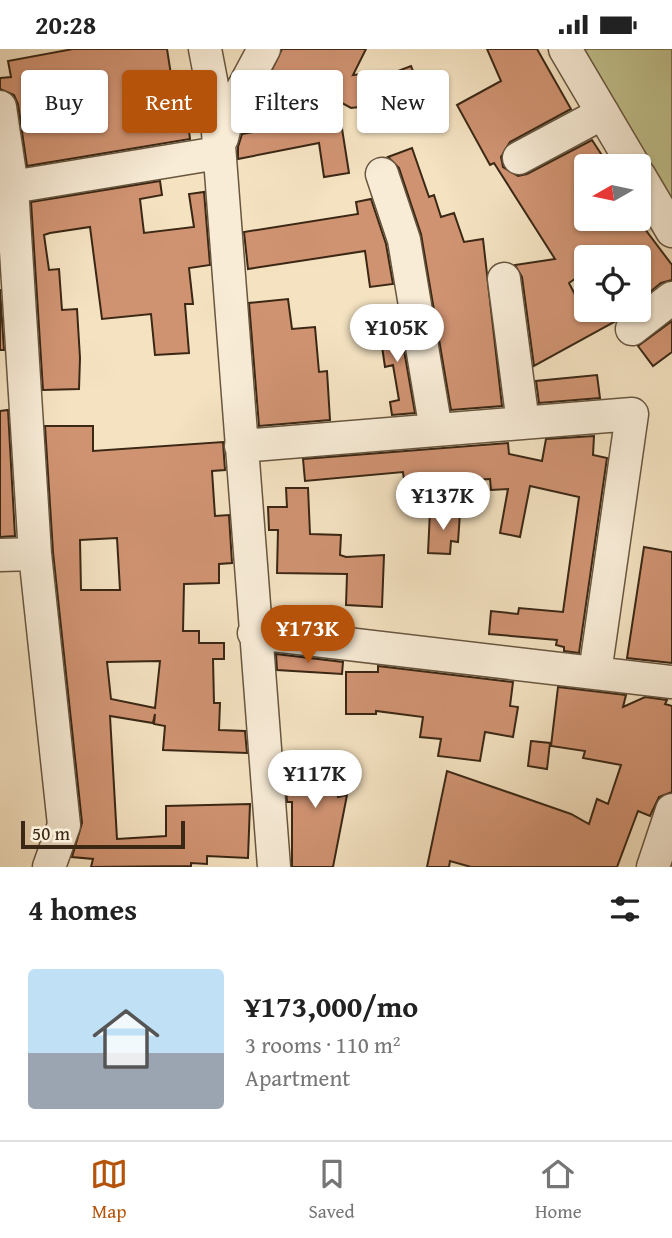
<!DOCTYPE html>
<html lang="en">
<head>
<meta charset="utf-8">
<style>
	:root { --surface:#fff; --page:#f6f6f6; --text:#222; --muted:#767676; --line:#e0e0e0; --accent:#b45309 }
	body { margin:0; font-family:"Gentium Book Plus",serif; background:var(--page); color:var(--text); height:100vh; display:flex; flex-direction:column; font-size:26px; white-space:nowrap }
	* { box-sizing:border-box; margin:0 }
	p { font-size:23px; color:var(--muted) }
	.icon { flex:none; width:38px; height:38px; fill:none; stroke:currentColor; stroke-width:2; stroke-linecap:round; stroke-linejoin:round }
	.map { position:relative; height:818px; overflow:hidden }
	.sheet { display:flex; flex-direction:column; background:var(--surface); flex:1 }
	.sheet>* { flex:none }
	.banner { position:absolute; left:21px; top:21px; width:630px; height:63px; display:flex; gap:14px }
	.needle { width:46px; rotate:261deg }
	.fabs { position:absolute; left:574px; top:105px; display:grid; gap:14px }
	.fabs a { display:grid; place-items:center; width:77px; height:77px; border-radius:7px; background:var(--surface); box-shadow:0 2px 5px #0004; font-size:35px }
	.scale { position:absolute; left:21px; bottom:18px; width:164px; box-sizing:border-box; padding-left:7px; border:4px solid #3a2714; border-top:0; font-size:19px; line-height:24px; white-space:nowrap; color:#3a2714; -webkit-text-stroke:5px #f8ecd7; paint-order:stroke }
	.price { position:absolute; translate:-50% -60px; padding:0 16px; border-radius:24px; background:#fff; color:#222; font-size:23px; line-height:46px; filter:drop-shadow(0 2px 4px #0008) }
	.price::after { content:''; position:absolute; left:50%; top:42px; width:21px; height:16px; margin-left:-10px; background:inherit; clip-path:polygon(0 0,100% 0,50% 100%) }
	.price.selected { background:var(--accent); color:#fff }
	ul { padding:0; list-style:none }
	li { display:flex; align-items:center; gap:21px; height:175px; padding:0 28px }
	li+li { border-top:2px solid var(--line) }
	li span { display:grid; place-items:center; flex:none; width:196px; height:140px; border-radius:7px; color:#555 }
	li>.icon { margin-inline-start:auto }
	span .icon { width:84px; height:84px; fill:#fffc; stroke-width:1 }
	li b { font-size:30px }
	h2 { display:flex; justify-content:space-between; align-items:center; height:84px; padding:0 28px; font-size:30px }
	.chip { padding:0 24px; border-radius:7px; background:var(--surface); box-shadow:0 2px 5px #0004; font-size:24px; line-height:63px }
	.chip.selected { background:var(--accent); color:#fff }
	.status { display:flex; justify-content:space-between; align-items:center; height:49px; padding:0 35px; background:var(--surface); direction:ltr }
	.status svg { height:19px; fill:currentColor }
	.dock { display:flex; justify-content:space-around; align-items:center; height:98px; border-top:2px solid var(--line); background:var(--surface); font-size:19px; color:var(--muted) }
	.dock a { display:grid; justify-items:center; gap:4px }
	.dock .selected { color:var(--accent) }
	.map>svg:first-child { display:block }
	.green { fill:#c1c28e; stroke:#7e7451; stroke-width:2 }
	.building { fill:#d09372; stroke:#3a2714; stroke-width:2; fill-rule:evenodd }
	.lines { fill:none; stroke-linecap:round; stroke-linejoin:round }
	.minor-casing { stroke:#68563f; stroke-width:35 }
	.minor { stroke:#f8ecd7; stroke-width:32 }
</style>
</head>
<body>
<div class="status"><b>20:28</b><svg viewBox="0 0 49 12"><path d="M0 12V9h3v3zM5 12V6h3v6zM10 12V3h3v9zM15 12V0h3v12zM26 1h20v11H26zM47 4h2v5h-2z"/></svg></div>
<div class="map">
<svg width="672" height="818" viewBox="0 0 672 818">
	<rect width="100%" height="100%" fill="#f4e2c1"/>
	<filter id="stains"><feTurbulence type="fractalNoise" baseFrequency=".00286" numOctaves="4"/><feColorMatrix values="0 0 0 0 .2 0 0 0 0 .09 0 0 0 0 .02 0 0 0 .5 -.17"/></filter>
	<radialGradient id="worn" r=".72"><stop offset=".6" stop-color="#630" stop-opacity="0"/><stop offset="1" stop-color="#630" stop-opacity=".3"/></radialGradient>
	<!-- green -->
	<path class="green" d="M552,0H672V183Z"/>
	<!-- building -->
	<path class="building" d="M73,0H167L174,45L195,43L198,65L187,66L190,90L27,117L18,55L14,46L0,40V29L11,28L8,12ZM85,41L91,80L50,82L55,45Z
		M282,0H366L353,26L371,24L372,32L411,17L420,40L394,50V54L351,59L304,33L283,73L254,57Z
		M487,0H537L571,60L510,93L501,108L503,118L518,127L527,125L592,91L609,117H586V170H643L648,177L645,180L672,216V231L661,234L639,252V208H586V222L569,234L583,261H627L616,272L534,317L522,228L515,216L555,210L494,114L490,116L457,56L501,32Z
		M340,67L349,124L324,128L319,94L238,110V98L242,85Z
		M412,99L429,148L434,146L441,168L454,164L464,193L483,190L502,357L451,361L421,185L399,119L388,108Z
		M160,132L162,146L140,150L144,184L194,178L189,145L204,143L210,216L189,219L193,255H185L189,304L155,306L151,265L102,270L90,178L50,184L44,186L49,221L59,220L62,261L77,260L80,309L79,340L43,341L31,153Z
		M371,150L386,195L393,235L370,238L365,202L248,220L244,183L358,165L356,153Z
		M0,240L4,301H0Z
		M288,250L292,280L315,278L319,323L327,322L330,371L259,377L249,254Z
		M398,267L415,364L392,366L390,353L399,351L393,316L385,318L378,270Z
		M672,272V303L653,317L638,297Z
		M597,326L600,349L539,354L536,332Z
		M8,361L15,487L0,488V362Z
		M45,377H93V402L223,393L225,421L212,422L215,467L229,466L232,514L219,515V534L184,535L183,582H199V594H224V610H213L214,654H220L219,681L245,682L247,704L163,701L165,677L154,675L155,665L153,674L110,667L117,790L166,787V757L250,755L248,809L207,807V815L191,814V817L91,818L93,810L72,808L82,774L53,503ZM117,489L120,541H81L80,491ZM160,612L155,659L111,650L107,613Z
		M594,387L593,406L607,409L579,604L564,602V598L556,596L557,591L489,585L491,562L518,565L519,559L563,563L579,448L530,437L520,488L500,484L508,440L491,441L490,430L448,432L447,427L404,431L403,423L305,432L303,410L508,394L509,405L542,412L546,390Z
		M286,439H308L310,485L341,486L340,506L346,508L384,506L382,558L346,556L347,525L277,524L278,481H269L268,458H287Z
		M430,462L460,464L458,493L451,492L450,505L428,504Z
		M644,498L672,503V614L627,609Z
		M276,605L343,613L342,625L277,621Z
		M378,617L513,633L510,657L518,658L513,688L485,683L480,712L438,707L441,690L420,688L423,668L376,662V665H346V623H378Z
		M558,638L626,646L623,658L645,648L667,651L665,655L672,657V743L659,748L650,767L638,762L617,818H471L450,812L449,818H427L447,722L571,765L589,775L597,750L608,755L621,716L583,709L585,702L551,697Z
		M531,692L550,694L547,720L528,717Z
		M336,702L338,748L347,746L333,818H292V753H287L285,727L298,726L297,703Z"/>
	<g class="lines">
		<defs>
			<path id="minor" d="M205,0L216,57L274,818
				M565,0L634,117
				M0,58L12,138L35,505L64,776L49,818
				M222,89L227,69L264,0
				M519,109L603,64
				M382,125L404,191L436,381
				M639,126L672,182
				M0,140L218,104
				M504,230L523,374
				M632,280L672,249
				M241,397L632,365L595,624
				M0,506L35,505
				M254,584L672,633
				M653,818L672,761"/>
		</defs>
		<!-- minor casing -->
		<use href="#minor" class="minor-casing"/>
		<!-- minor -->
		<use href="#minor" class="minor"/>
	</g>
	<rect width="100%" height="100%" filter="url(#stains)"/>
	<rect width="100%" height="100%" fill="url(#worn)"/>
</svg>
<div class="fabs">
<a><svg class="needle" viewBox="-14 -14 28 28"><path d="M0-13l5 13h-10z" fill="#e53935"/><path d="M0 13l5-13h-10z" fill="#767676"/></svg></a>
<a><svg class="icon" aria-label="locate" viewBox="0 0 24 24"><circle cx="12" cy="12" r="6"/><path d="M12 2v4M12 18v4M2 12h4M18 12h4"/></svg></a>
</div>
<div class="scale">50 m</div>
<b class="price" style="left:397px;top:315px">¥105K</b>
<b class="price" style="left:443px;top:483px">¥137K</b>
<b class="price selected" style="left:308px;top:616px">¥173K</b>
<b class="price" style="left:315px;top:761px">¥117K</b>
<div class="banner">
<a class="chip">Buy</a>
<a class="chip selected">Rent</a>
<a class="chip">Filters</a>
<a class="chip">New</a>
</div>
</div>
<section class="sheet">
<h2>4 homes<svg class="icon" aria-label="filters" viewBox="0 0 24 24"><path d="M4 7h16M4 17h16"/><circle cx="9" cy="7" r="2"/><circle cx="15" cy="17" r="2"/></svg></h2>
<ul>
<li><span style="background:linear-gradient(#bfe0f5 60%,#9aa5b1 0)"><svg class="icon" aria-label="home" viewBox="0 0 24 24"><path d="M3 11l9-7 9 7M6 9v11h12V9"/></svg></span><div><b>¥173,000/mo</b><p>3 rooms · 110 m²</p><p>Apartment</p></div></li>
</ul>
</section>
<nav class="dock">
<a class="selected"><svg class="icon" aria-label="map" viewBox="0 0 24 24"><path d="M3 6l6-2 6 2 6-2v14l-6 2-6-2-6 2zM9 4v14M15 6v14"/></svg>Map</a>
<a><svg class="icon" aria-label="saved" viewBox="0 0 24 24"><path d="M7 4h10v16l-5-4-5 4z"/></svg>Saved</a>
<a><svg class="icon" aria-label="home" viewBox="0 0 24 24"><path d="M3 11l9-7 9 7M6 9v11h12V9"/></svg>Home</a>
</nav>
</body>
</html>
